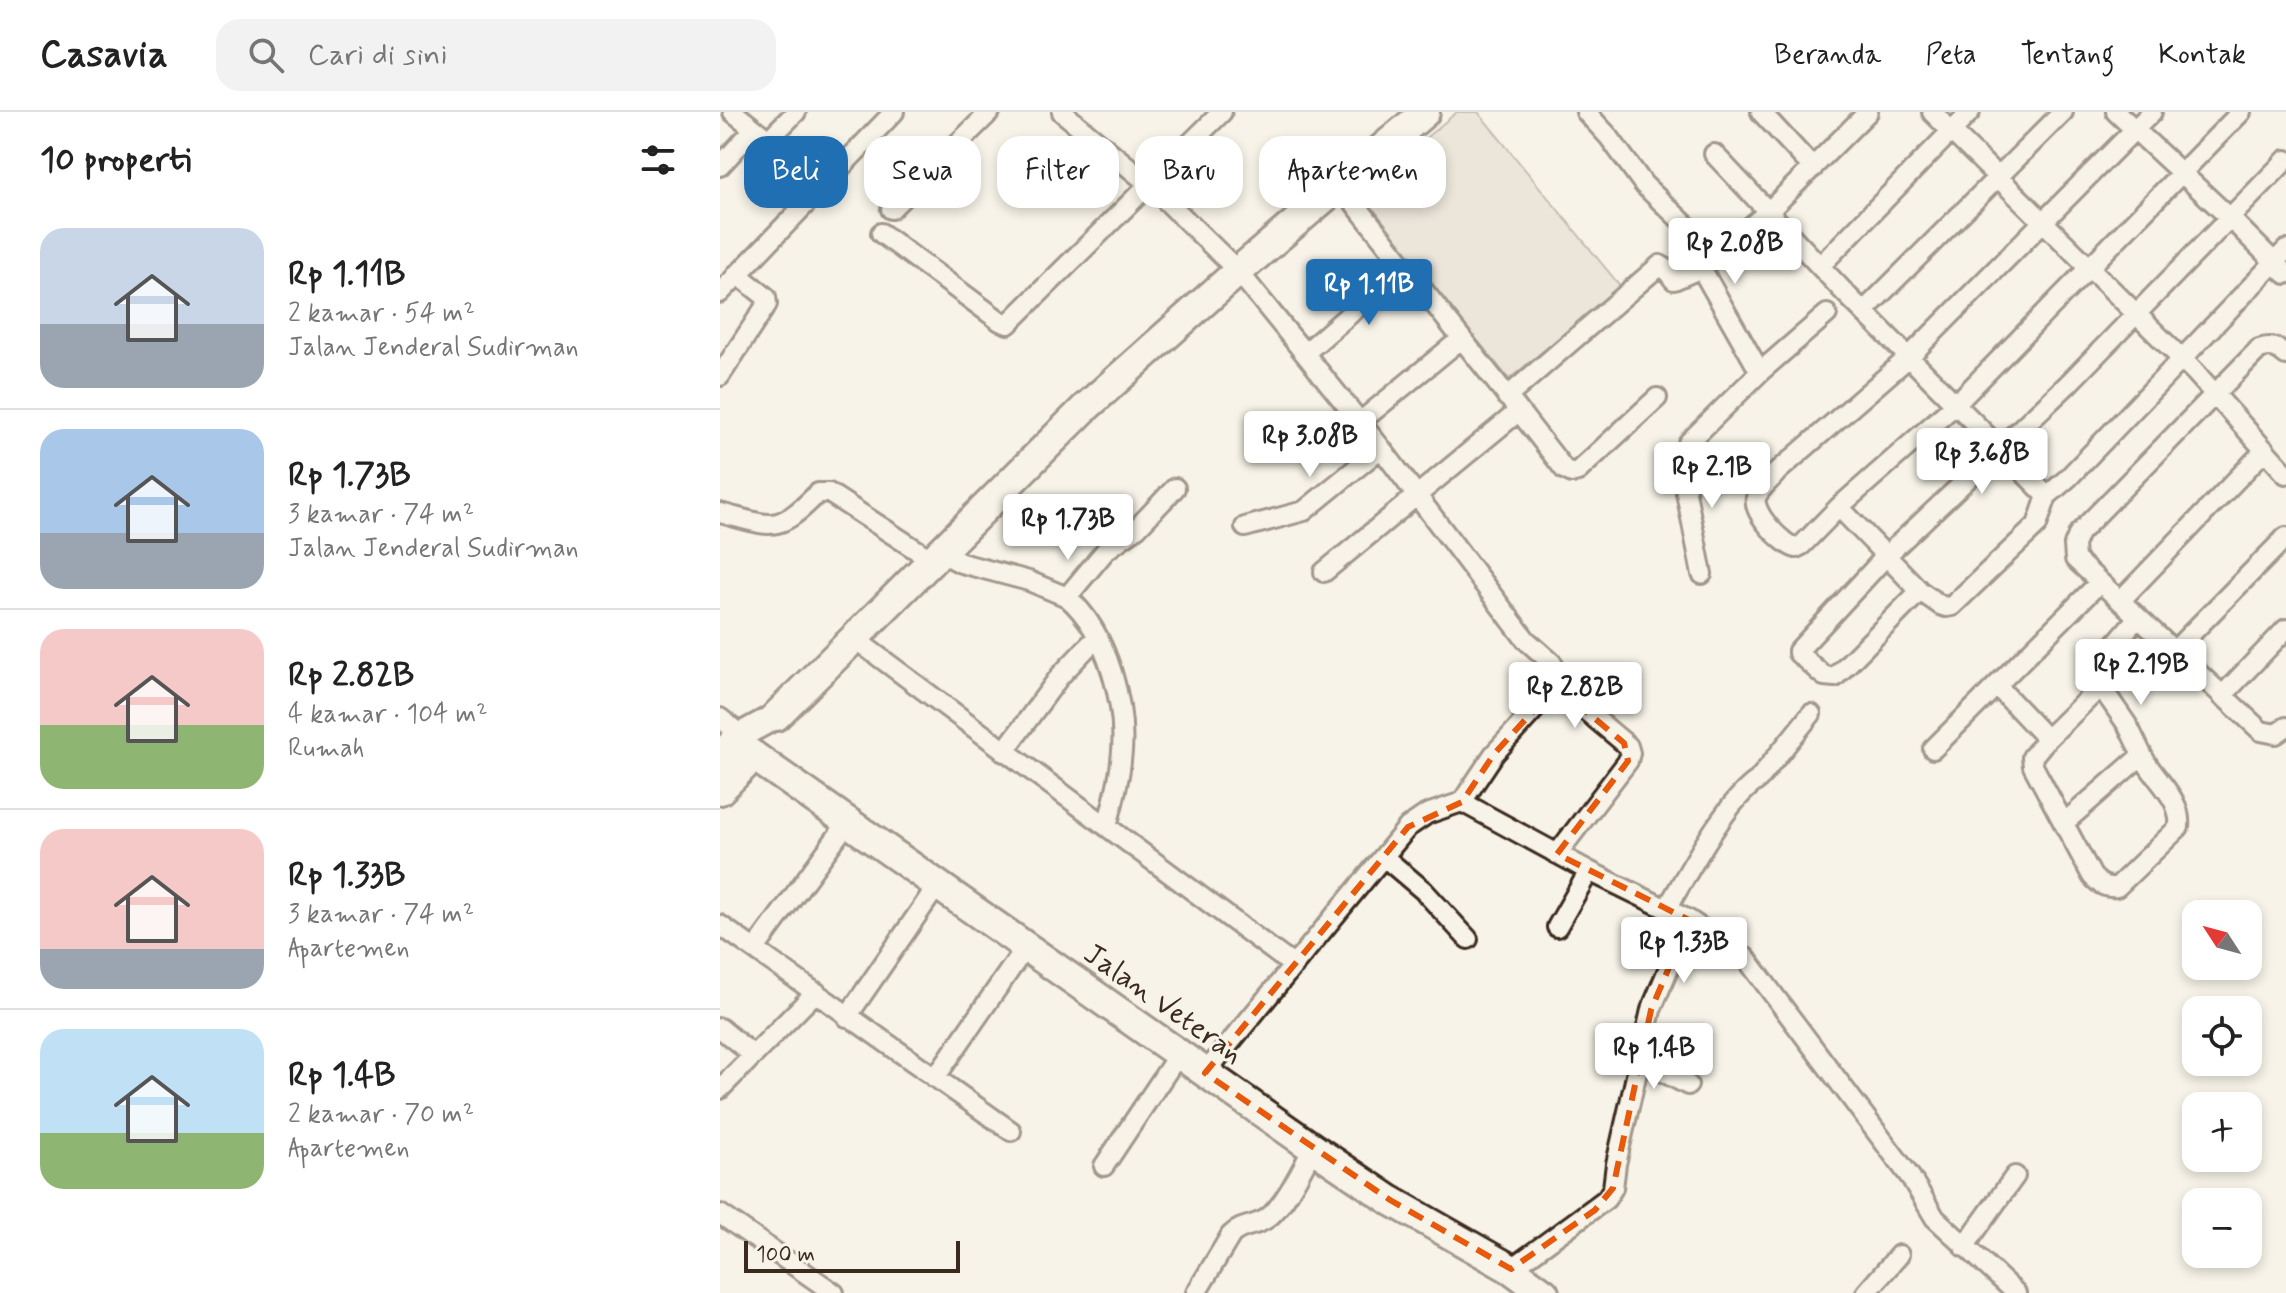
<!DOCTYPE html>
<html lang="id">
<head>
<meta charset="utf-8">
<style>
	:root { --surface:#fff; --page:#f2f2f2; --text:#222; --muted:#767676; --line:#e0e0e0; --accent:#1f6fb2 }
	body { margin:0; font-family:Mynerve,sans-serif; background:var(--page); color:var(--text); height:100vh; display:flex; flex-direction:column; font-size:30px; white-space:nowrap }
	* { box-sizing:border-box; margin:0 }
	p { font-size:26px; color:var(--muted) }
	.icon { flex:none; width:44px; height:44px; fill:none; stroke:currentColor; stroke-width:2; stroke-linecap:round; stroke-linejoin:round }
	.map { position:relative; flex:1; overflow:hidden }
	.panel { display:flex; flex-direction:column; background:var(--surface); width:720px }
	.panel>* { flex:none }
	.hud { position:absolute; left:24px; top:24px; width:760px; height:72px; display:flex; gap:16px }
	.needle { width:52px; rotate:306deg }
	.controls { position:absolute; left:1462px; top:788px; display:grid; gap:16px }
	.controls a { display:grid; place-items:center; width:80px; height:80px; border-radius:16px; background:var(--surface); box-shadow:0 4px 12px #0003; font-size:40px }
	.scale { position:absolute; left:24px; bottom:20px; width:216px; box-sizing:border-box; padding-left:8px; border:4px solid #3b2a1e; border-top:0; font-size:22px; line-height:28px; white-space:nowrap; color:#3b2a1e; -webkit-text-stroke:6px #f7f3e8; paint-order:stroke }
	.price { position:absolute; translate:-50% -68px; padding:0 18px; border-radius:8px; background:#fff; color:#222; font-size:26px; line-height:52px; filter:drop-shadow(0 2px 4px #0008) }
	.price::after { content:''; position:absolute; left:50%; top:48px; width:24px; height:18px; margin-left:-12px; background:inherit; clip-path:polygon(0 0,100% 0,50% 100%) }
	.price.current { background:var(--accent); color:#fff }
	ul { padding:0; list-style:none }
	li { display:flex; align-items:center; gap:24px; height:200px; padding:0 40px }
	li+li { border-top:2px solid var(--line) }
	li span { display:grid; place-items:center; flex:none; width:224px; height:160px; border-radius:24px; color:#555 }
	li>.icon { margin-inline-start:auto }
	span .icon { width:96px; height:96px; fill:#fffc; stroke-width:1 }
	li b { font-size:34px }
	h2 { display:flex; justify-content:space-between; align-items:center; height:96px; padding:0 40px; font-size:34px }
	.pill { padding:0 28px; border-radius:24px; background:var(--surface); box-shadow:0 4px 12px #0003; font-size:28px; line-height:72px }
	.pill.current { background:var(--accent); color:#fff }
	header { display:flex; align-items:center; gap:48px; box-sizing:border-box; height:112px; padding:0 40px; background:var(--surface); border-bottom:2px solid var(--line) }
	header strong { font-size:38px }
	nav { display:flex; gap:44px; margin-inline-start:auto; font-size:28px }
	.search { width:560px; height:72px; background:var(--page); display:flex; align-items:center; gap:20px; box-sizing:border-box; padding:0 28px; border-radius:24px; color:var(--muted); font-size:30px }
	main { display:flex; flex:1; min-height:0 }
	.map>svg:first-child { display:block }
	.green { fill:#dbd6cb; stroke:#8b8074; stroke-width:2 }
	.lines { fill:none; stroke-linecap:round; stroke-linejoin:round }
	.minor-casing { stroke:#3b2a1e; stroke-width:24 }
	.secondary-casing { stroke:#3b2a1e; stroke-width:30 }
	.primary-casing { stroke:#3b2a1e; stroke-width:34 }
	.trunk-casing { stroke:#3b2a1e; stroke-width:34 }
	.minor { stroke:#f7f3e8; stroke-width:18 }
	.secondary { stroke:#f7f3e8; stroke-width:24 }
	.primary { stroke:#f7f3e8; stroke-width:28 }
	.trunk { stroke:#f7f3e8; stroke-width:28 }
	.marked { fill:none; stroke:#e8590c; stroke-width:6; stroke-dasharray:16 10; stroke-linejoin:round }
	.labels { text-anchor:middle; stroke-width:6; stroke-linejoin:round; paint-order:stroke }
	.street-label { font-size:30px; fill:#3b2a1e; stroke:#f7f3e8 }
</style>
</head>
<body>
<header>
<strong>Casavia</strong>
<div class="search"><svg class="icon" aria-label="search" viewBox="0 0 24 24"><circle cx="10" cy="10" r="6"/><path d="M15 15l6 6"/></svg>Cari di sini</div>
<nav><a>Beranda</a><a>Peta</a><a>Tentang</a><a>Kontak</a></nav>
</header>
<main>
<section class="panel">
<h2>10 properti<svg class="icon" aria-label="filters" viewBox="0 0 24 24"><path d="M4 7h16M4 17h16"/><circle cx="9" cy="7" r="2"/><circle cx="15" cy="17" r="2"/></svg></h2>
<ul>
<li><span style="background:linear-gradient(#c9d6e8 60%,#9aa5b1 0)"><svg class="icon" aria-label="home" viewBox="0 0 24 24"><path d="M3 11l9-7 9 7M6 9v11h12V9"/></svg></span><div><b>Rp 1.11B</b><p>2 kamar · 54 m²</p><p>Jalan Jenderal Sudirman</p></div></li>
<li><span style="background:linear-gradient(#a9c7e8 65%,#9aa5b1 0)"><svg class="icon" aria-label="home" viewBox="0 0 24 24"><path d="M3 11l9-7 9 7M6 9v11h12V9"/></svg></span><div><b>Rp 1.73B</b><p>3 kamar · 74 m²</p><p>Jalan Jenderal Sudirman</p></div></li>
<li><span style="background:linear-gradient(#f6c9c9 60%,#8fb573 0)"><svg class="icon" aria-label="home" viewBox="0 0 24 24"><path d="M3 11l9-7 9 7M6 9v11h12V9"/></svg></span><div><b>Rp 2.82B</b><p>4 kamar · 104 m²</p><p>Rumah</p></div></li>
<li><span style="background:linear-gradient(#f6c9c9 75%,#9aa5b1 0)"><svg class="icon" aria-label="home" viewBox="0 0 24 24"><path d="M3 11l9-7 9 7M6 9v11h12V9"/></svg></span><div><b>Rp 1.33B</b><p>3 kamar · 74 m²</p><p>Apartemen</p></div></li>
<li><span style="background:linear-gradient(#bfe0f5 65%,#8fb573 0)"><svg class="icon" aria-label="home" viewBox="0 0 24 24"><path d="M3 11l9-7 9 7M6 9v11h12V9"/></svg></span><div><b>Rp 1.4B</b><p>2 kamar · 70 m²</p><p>Apartemen</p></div></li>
</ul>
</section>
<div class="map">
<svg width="1566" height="1181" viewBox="0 0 1566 1181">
	<rect width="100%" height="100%" fill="#f7f3e8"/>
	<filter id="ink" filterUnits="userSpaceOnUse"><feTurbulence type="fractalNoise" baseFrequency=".0125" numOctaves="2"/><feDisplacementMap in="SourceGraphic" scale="16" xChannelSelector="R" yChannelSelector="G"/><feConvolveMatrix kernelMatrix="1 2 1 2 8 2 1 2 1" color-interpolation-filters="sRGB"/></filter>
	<g filter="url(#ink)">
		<!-- green -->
		<path class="green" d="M737,0H758L901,175L789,267L638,82Z"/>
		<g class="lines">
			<defs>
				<path id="minor" d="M13,0L103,71
					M342,0L430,73L518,159L661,336L806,528L832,551L838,563L836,574L774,642L742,690L707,702L688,715L485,961
					M866,0L889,25L924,73L996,142
					M1041,0L1093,56
					M1212,0L1475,260L1566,362
					M1396,0L1509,105L1566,162
					M1432,0L1189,245L1057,360C1051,368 1039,377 1036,386C1032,401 1063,433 1076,436L1082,433L1119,395L1236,292L1521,0
					M47,29L76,0
					M994,42L1127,183L1327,384
					M0,54L34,17
					M171,97L270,0
					M161,121L280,209L288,212L502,0
					M1100,154L1250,0
					M0,181L174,0
					M1144,199L1343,0
					M585,241L684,155
					M1566,243C1557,235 1551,233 1539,237L1359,421L1354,433L1355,447L1541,619L1556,622L1566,615
					M1040,260L981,156L1048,100L1148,0
					M0,264L47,192L46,185L17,162
					M787,285L940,153L945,156L954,168L981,156
					M799,299L844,357L852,361L858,359L937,286
					M640,310L741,227
					M1119,395L1200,479L1220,493L1226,495L1232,494L1317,413L1327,384L1348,366L1566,138
					M0,401C54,415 57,422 98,381H109L212,448
					M525,415L584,399L661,336
					M220,440L241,451L309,469L347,485L386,438L417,416L455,376
					M604,460L799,299L620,73
					M982,462L964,370L968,331L1040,260L1107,202
					M1200,479L1115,565L1104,564L1078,541V539L1167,443L1348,272L1566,48
					M347,485C388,520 408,597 401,649C399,671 392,694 387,715
					M1401,488L1545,338
					M1418,505L1373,558V563L1408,614L1422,643
					M135,527L574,854
					M1453,540L1566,425
					M836,574L908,634L910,641L908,649L837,742
					M1277,574L1327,627L1312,645L1313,654L1372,764C1379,772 1385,776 1397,775L1459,715C1462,685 1433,667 1422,643L1344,711
					M1502,584L1566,517
					M0,606L21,623
					M1327,627L1380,575
					M1213,637L1379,471
					M284,640L340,564L377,525
					M742,690L869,759L969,808L1026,846L1191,1066L1215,1106L1296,1181
					M664,745L704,779L748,827
					M946,798C967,763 1005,689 1038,668L1091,602
					M0,813L291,1019
					M837,815L869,759
					M35,837L127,711
					M127,905L217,774
					M0,916L33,943
					M920,948L968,973
					M215,966L305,836
					M0,977L96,880
					M384,1054L458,943
					M0,1102L114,1181
					M1244,1135L1295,1064
					M791,1157L886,1087L893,1076L896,1052L931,898L969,808
					M476,1181L511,1123C522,1112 534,1115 546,1107C564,1095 583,1055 593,1036
					M1146,1181L1179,1143"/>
				<path id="secondary" d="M13,631L21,623L56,604"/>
				<path id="primary" d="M56,604L365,296L514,163L705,0"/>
				<path id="trunk" d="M0,645L13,631L28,640L593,1036L670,1088L791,1157L824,1181
					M0,678L34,644"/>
			</defs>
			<!-- minor casing -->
			<use href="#minor" class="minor-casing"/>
			<!-- secondary casing -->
			<use href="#secondary" class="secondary-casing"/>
			<!-- primary casing -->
			<use href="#primary" class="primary-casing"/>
			<!-- trunk casing -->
			<use href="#trunk" class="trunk-casing"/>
			<!-- minor -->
			<use href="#minor" class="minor"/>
			<!-- secondary -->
			<use href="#secondary" class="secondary"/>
			<!-- primary -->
			<use href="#primary" class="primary"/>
			<!-- trunk -->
			<use href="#trunk" class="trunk"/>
		</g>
	</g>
	<!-- marked area -->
	<path d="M0 0H1566V1181H0ZM836,574L904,631L908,649L837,742L969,808L931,898L893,1076L875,1098L791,1157L670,1088L485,961L688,715L742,690L774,642Z" fill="#f7f3e8" fill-opacity=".55" fill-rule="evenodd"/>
	<path class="marked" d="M836,574L904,631L908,649L837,742L969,808L931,898L893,1076L875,1098L791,1157L670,1088L485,961L688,715L742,690L774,642Z"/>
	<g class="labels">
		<!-- street labels -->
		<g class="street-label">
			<text transform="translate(444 891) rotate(35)" y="10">Jalan Veteran</text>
		</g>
	</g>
</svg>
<div class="controls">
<a><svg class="needle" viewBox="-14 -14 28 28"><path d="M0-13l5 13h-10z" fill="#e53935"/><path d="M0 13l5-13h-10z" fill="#767676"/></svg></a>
<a><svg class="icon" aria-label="locate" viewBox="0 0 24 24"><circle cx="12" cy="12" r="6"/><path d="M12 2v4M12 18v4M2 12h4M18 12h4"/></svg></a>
<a>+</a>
<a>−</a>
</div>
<div class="scale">100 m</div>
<b class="price" style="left:1015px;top:174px">Rp 2.08B</b>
<b class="price current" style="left:649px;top:215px">Rp 1.11B</b>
<b class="price" style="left:590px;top:367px">Rp 3.08B</b>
<b class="price" style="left:1262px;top:384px">Rp 3.68B</b>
<b class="price" style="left:992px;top:398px">Rp 2.1B</b>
<b class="price" style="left:348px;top:450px">Rp 1.73B</b>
<b class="price" style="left:1421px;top:595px">Rp 2.19B</b>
<b class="price" style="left:855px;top:618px">Rp 2.82B</b>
<b class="price" style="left:964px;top:873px">Rp 1.33B</b>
<b class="price" style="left:934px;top:979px">Rp 1.4B</b>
<div class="hud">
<a class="pill current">Beli</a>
<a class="pill">Sewa</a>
<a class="pill">Filter</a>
<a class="pill">Baru</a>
<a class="pill">Apartemen</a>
</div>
</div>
</main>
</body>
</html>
